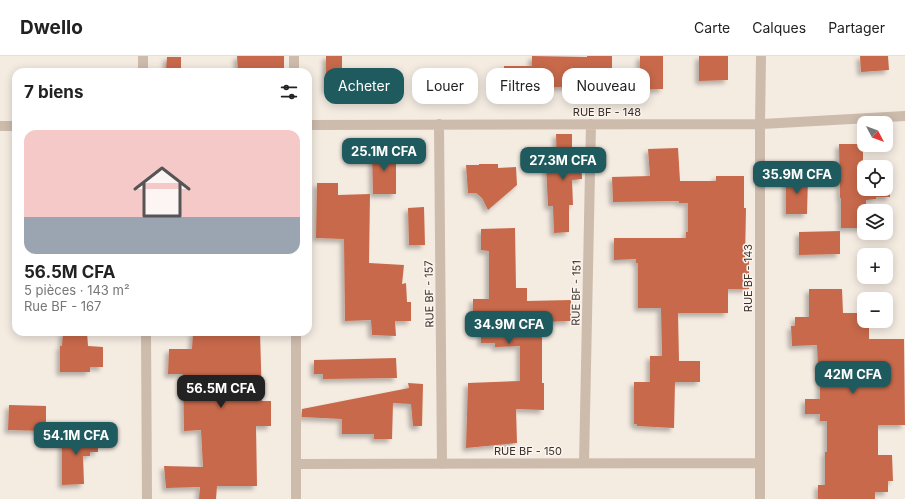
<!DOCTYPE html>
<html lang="fr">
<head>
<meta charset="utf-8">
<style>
	:root { --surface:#fff; --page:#f2f2f2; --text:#222; --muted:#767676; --line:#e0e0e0; --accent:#1f5a5e }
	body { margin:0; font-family:Inter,sans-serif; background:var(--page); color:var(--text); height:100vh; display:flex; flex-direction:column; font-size:15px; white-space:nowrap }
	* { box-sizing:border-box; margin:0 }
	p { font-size:13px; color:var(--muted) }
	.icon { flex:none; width:22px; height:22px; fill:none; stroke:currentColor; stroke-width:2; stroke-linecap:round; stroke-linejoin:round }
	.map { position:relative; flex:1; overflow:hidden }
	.sheet { position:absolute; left:12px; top:12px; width:300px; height:268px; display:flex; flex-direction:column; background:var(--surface); border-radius:12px; box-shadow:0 2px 10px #0003 }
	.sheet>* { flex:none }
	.banner { position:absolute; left:324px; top:12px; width:380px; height:36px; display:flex; gap:8px }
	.needle { width:26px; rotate:131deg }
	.tools { position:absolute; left:857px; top:60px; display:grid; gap:8px }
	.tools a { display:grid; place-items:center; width:36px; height:36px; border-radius:8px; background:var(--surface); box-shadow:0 2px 10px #0003; font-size:20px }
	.price { position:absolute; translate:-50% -34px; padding:0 9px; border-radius:8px; background:var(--accent); color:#fff; font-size:13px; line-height:26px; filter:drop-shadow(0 1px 2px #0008) }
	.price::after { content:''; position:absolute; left:50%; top:24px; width:12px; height:9px; margin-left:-6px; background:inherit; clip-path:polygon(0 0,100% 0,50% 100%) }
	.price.selected { background:#222; color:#fff }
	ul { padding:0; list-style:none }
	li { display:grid; align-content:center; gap:8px; height:212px; padding:0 12px }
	li span { display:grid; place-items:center; height:124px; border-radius:12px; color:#555 }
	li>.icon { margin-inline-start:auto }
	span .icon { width:72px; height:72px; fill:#fffc; stroke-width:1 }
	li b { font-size:17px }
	h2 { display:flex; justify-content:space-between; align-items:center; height:48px; padding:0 12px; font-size:17px }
	.chip { padding:0 14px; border-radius:12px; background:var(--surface); box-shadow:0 2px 10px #0003; font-size:14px; line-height:36px }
	.chip.selected { background:var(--accent); color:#fff }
	header { display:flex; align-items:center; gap:24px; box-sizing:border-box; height:56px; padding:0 20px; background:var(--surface); border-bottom:1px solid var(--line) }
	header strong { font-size:19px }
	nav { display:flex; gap:22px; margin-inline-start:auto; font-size:14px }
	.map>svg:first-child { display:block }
	.building { fill:#c8694b; fill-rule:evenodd; filter:url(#shadow) }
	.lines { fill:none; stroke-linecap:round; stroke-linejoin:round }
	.minor { stroke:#cdbbac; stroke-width:10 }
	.labels { text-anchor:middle; stroke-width:3; stroke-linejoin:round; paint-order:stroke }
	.street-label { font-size:11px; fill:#3b302b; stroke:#fbf5ee }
</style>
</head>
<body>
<header>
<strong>Dwello</strong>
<nav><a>Carte</a><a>Calques</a><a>Partager</a></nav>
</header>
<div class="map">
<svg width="905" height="443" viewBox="0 0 905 443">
	<defs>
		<filter id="shadow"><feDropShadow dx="-3.5" dy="3.5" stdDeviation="2" flood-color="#0004"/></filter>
	</defs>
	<rect width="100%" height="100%" fill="#f4ebe1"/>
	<!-- building -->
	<path class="building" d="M237,0H284V16H238Z
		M326,0H342V33L326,34Z
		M532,0L587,1V0H612V15H585L586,30L575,31H531V39L504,38V10H532Z
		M640,0H663V33H640Z
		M699,0H728V24L699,25Z
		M860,0H888L889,14L861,16Z
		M167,1H181V14H166Z
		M556,78H572V95L581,94L582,123L572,124L573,149H569V176L554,177L553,150H548L546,109H557Z
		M839,88H863V107H864V109H890V141H876V143L866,144V155H864V172H841V142H840ZM864,111H886V133H864Z
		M678,92L680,125H716V120H744V152H746L745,203H749V233H728V257H678L679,305H700V326H675L674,372L637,370V368H634V326H650V300H662L661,252H638V207H636V203L614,204V182H686V176H688V147H679V145L613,146L612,121L650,120L648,93Z
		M372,94H396V138H373Z
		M479,108H498V112L516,111L517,129L488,154L482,142L476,137H468L466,109H479Z
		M786,120H808L807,158H786Z
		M317,127H338V139L370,138L369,207L404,209L402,228L406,227L407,246H411V265H395L396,280L372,279L371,264L345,265L344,183L316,182Z
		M424,151L425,189H409L408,152Z
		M515,172L516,232H527V245L571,244V265L542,266V327H544V354L516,353L517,387L466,392L468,327L520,325V290L495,291V287H481V260H473V243H489V195L481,194V173Z
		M840,175V198L799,199V176Z
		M809,233H842L843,257H864V265H869V283H904L905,369H878V399H892L893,425H888V436H875V443H818V429H825V396H827V365H820V358H805V343H820V313H818L817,289L792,290L791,270H795V261H809Z
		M63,276H87L88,290L103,291V311H90V316H60V290H62Z
		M193,276H260L262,345H271V370H256L257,430H217L216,443H199L200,431L166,432L164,410L203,411L201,374L184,375L183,318H168L169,293H192Z
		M396,302L397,322L323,323V318H314V304Z
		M408,327L423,328L422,370H413L411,348L393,347L392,383H374V378H342V363L302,361V353L409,332Z
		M9,349L46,350V375L8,374Z
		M62,376L88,377V382H98V396H90V400H83L84,428L62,429Z"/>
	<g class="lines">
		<!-- minor -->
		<path class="minor" d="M143,0V16
			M294,0V16
			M439,68L442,408
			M308,69L760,68L905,60
			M0,70H16
			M146,276L147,443
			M296,276V443
			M584,407L591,68
			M296,408L760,407
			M760,443V68L761,0"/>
	</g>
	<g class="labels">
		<!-- street labels -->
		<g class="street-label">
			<text x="607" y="60">RUE BF - 148</text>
			<text transform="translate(748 222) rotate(-90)" y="4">RUE BF - 143</text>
			<text transform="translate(576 237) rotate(-89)" y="4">RUE BF - 151</text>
			<text transform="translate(429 238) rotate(-91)" y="4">RUE BF - 157</text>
			<text x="528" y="399">RUE BF - 150</text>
		</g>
	</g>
</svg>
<div class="tools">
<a><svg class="needle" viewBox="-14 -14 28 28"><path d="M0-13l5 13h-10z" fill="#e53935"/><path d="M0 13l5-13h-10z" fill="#767676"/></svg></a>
<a><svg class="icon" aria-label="locate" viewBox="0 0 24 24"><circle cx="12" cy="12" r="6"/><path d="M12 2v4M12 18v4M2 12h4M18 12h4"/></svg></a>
<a><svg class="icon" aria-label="layers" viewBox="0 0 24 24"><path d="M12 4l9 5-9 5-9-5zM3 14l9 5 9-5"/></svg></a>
<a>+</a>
<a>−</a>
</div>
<b class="price" style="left:384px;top:116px">25.1M CFA</b>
<b class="price" style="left:563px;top:125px">27.3M CFA</b>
<b class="price" style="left:797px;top:139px">35.9M CFA</b>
<b class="price" style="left:509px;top:289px">34.9M CFA</b>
<b class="price" style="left:853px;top:339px">42M CFA</b>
<b class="price selected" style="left:221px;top:353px">56.5M CFA</b>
<b class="price" style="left:76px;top:400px">54.1M CFA</b>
<div class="banner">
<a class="chip selected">Acheter</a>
<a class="chip">Louer</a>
<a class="chip">Filtres</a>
<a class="chip">Nouveau</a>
</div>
<section class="sheet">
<h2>7 biens<svg class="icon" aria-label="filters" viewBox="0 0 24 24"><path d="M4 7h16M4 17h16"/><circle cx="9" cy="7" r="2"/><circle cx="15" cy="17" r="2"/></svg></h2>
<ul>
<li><span style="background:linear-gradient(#f6c9c9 70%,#9aa5b1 0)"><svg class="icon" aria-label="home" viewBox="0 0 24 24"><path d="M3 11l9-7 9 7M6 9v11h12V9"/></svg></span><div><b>56.5M CFA</b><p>5 pièces · 143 m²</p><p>Rue BF - 167</p></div></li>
</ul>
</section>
</div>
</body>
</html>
